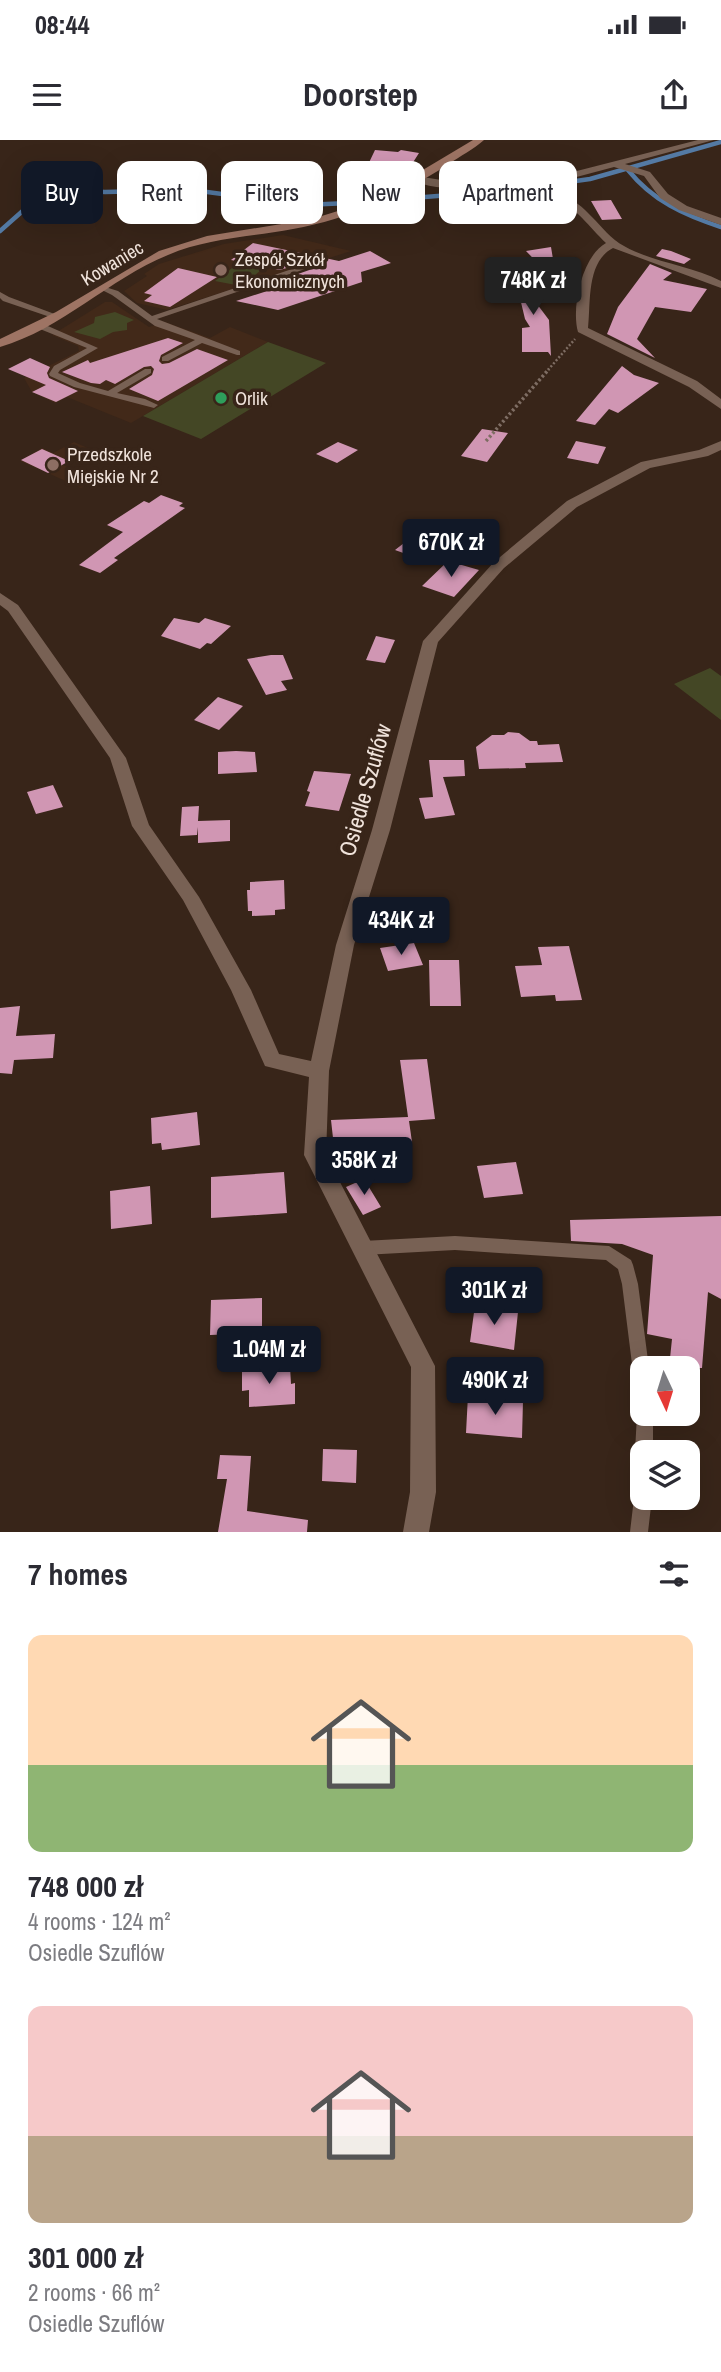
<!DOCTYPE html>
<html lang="en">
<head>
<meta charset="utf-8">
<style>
	:root { --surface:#fff; --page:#f7f7f7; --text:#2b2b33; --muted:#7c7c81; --accent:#111827 }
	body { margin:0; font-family:"Archivo Narrow",sans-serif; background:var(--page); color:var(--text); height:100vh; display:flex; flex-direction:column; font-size:26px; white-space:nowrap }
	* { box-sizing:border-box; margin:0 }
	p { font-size:23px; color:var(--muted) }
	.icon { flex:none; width:38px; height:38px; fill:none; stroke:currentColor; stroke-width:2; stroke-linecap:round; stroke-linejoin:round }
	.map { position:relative; height:1392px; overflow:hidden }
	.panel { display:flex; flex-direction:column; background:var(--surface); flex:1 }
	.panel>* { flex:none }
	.hud { position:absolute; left:21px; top:21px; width:679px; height:63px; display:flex; gap:14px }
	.needle { width:46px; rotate:176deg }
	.controls { position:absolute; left:630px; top:1216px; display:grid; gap:14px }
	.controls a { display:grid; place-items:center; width:70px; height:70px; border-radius:14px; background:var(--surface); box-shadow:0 7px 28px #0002; font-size:35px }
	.price { position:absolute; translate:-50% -60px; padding:0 16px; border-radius:7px; background:var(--accent); color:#fff; font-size:23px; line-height:46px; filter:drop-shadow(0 2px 4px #0008) }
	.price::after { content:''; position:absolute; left:50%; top:42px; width:21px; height:16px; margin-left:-10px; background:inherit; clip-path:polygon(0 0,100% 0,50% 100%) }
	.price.current { background:#222; color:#fff }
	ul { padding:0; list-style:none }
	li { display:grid; align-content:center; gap:14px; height:371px; padding:0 28px }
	li span { display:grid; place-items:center; height:217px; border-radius:14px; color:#555 }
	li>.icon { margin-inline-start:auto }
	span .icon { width:126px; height:126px; fill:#fffc; stroke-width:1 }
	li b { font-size:30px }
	h2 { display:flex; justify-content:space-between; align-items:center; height:84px; padding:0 28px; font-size:30px }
	.chip { padding:0 24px; border-radius:14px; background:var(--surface); box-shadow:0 7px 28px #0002; font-size:24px; line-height:63px }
	.chip.current { background:var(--accent); color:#fff }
	.status { display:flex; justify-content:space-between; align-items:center; height:49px; padding:0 35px; background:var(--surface); direction:ltr }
	.status svg { height:19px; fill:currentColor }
	header { display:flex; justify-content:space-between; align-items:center; height:91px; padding:0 28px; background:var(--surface); font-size:32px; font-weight:700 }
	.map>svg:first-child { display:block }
	.built { fill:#422919 }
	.green { fill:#444725 }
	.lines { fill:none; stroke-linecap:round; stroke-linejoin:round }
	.stream { stroke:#547aa4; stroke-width:4.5 }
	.building { fill:#d096b3 }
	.path-far1 { stroke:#7e6d63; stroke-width:2.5; stroke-dasharray:2 2; stroke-linecap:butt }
	.path { stroke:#7e6d63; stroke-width:3.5; stroke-dasharray:2.5 2.5; stroke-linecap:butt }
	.lane { fill:#786154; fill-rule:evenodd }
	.street { fill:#786154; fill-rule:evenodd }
	.secondary { fill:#9e7464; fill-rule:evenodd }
	.education-dot { fill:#8d6e63; stroke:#382519; stroke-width:2.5 }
	.leisure-dot { fill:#2e9e5b; stroke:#382519; stroke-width:2.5 }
	.labels { text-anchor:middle; stroke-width:7; stroke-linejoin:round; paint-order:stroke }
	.far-poi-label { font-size:19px; fill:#f0e3db; stroke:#382519; text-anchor:start }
	.far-street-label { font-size:19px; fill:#f0e3db; stroke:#382519 }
	.street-label { font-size:23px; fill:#f0e3db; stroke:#382519 }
</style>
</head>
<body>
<div class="status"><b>08:44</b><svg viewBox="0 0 49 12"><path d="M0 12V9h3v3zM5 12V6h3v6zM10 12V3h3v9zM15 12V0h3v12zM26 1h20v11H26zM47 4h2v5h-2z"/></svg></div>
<header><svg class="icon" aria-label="menu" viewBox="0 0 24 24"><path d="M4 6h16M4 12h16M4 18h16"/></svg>Doorstep<svg class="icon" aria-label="share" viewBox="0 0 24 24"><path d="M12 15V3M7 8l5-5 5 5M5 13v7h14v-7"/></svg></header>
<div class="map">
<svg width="721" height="1392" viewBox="0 0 721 1392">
	<rect width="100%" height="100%" fill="#382519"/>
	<!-- built -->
	<path class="built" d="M283,95L351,111L167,170L137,163L124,151L147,136L144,134L159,124L224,104Z
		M105,162H112L149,187L165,182L210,198L230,187L268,202L131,283L67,257L55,263L32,252L24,238L79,211L78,206L52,195Z
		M74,302L90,309L60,324L98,338L81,348L50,334L56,330L42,324L36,328L20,321L42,308L53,313Z"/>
	<!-- green -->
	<path class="green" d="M240,122L265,127L241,146L215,141Z
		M115,172L134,180L127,183V190L113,192L100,199L74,192L94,183L95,177Z
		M268,202L326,223L201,299L143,276Z
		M710,528L721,536V580L674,544Z"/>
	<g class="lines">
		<!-- stream -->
		<path class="stream" d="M628,30C653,61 684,75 721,87
			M0,91L26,68V55L45,49L105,52L192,50L304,65L349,63L512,50L590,39L721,2"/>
	</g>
	<!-- building -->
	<path class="building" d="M375,10L398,12L401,10L419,13L405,35L365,31Z
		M611,60L622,79L602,80L591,61Z
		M253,103L339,121L370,111L391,123L361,132L362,142L278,170L236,161L311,137L298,134L315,128L316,125L306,122L280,130L231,120Z
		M551,107L557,143L526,111Z
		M662,109L671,111L691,119L684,124L656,116Z
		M650,124L672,133L663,140L707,149L691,172L655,167L637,199L655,218L607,194L618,167Z
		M178,128L217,137L170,167L144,161L152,155L144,153Z
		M514,133H530L543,160H534L549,180L551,216L548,212H522V188L530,187L525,179Z
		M168,198L183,203L161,215L159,221L162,224L169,223L197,209L228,220L158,261L129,249L152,235L154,229L151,226L144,227L115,244L106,240L100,244L91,243L62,232L88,220L90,223Z
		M30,218L50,227L47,233L49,238L78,251L56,262L32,252L46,245L8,229Z
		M622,226L634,235L659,243L618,273L609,269L595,285L576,281Z
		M482,289L508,293L487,322L461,316Z
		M576,301L606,307L598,324L567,318Z
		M338,302L358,310L337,323L316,314Z
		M42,309L69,321L48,333L21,320Z
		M161,355L183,363L179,366L185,368L114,418L118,420L100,433L79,425L123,392L107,385L144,361L149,363Z
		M413,396L437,406L420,419L395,410Z
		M448,421L479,430L454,457L422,446Z
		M174,478L199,483L205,478L231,486L211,504L207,503L200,509L161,496Z
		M376,496L395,500L385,523L366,520Z
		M271,515H283L293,539L281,541L287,550L266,555L247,519Z
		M218,557L243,566L219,590L194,580Z
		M508,592L519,593L530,601H537L538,605L559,604L563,622L525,623L526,628L479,629L476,607L492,595H504Z
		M236,611L255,612L257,632L218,634V612Z
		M429,620H464L465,636L443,637L455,675L425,679L419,658L433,657Z
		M314,631L351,634L339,671L305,666L310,652L307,651Z
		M53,645L63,667L36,674L27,652Z
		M199,666L198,681L230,680V701L198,703V687L197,695L180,696L182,667Z
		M284,740L285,769L275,770V775L252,776V771H248L247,750H250V742Z
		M414,803L423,825L388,831L380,808Z
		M569,806L582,860L556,861L555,855L521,857L515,826L542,825L538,807Z
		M429,820H459L461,866H430Z
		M20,866L16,896L55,894L53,918L14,920L12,934L0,933V868Z
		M427,919L435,979L409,981L412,1002L334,1007L331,980L408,977L400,920Z
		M197,972L200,1005L162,1010L161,1003L152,1004L151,978Z
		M516,1022L523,1054L484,1058L477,1026Z
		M284,1032L287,1073L211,1078V1037Z
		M364,1039L381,1067L363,1075L346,1047Z
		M150,1046L152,1084L111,1089L110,1051Z
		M721,1076V1159L708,1152L702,1228H669L672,1199L647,1194L653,1115L622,1104L571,1101L570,1080Z
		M262,1158V1193L210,1195L211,1160Z
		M475,1165L518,1172L514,1210L470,1202Z
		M290,1226L291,1244L295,1243V1264L249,1267V1250L242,1251V1232H248V1228Z
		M468,1255L523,1261L522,1298L466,1293Z
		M323,1309L357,1310L356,1343L322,1341Z
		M220,1315L251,1316L247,1371L308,1380L307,1392H218L227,1339H217Z"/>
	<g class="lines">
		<!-- path-far1 -->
		<path class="path-far1" d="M548,230L575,199"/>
		<!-- path -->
		<path class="path" d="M486,301L549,229"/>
		<!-- lane -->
		<path class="lane" d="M307,124L314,126L157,179L240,211V215H237L202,203L168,221H162V217L195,200L155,186L112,155L98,148L102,146L118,151L152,176Z
			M0,152L9,157L60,176L53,178L3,161L0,158Z
			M35,183H41L98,208L60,230L58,233L80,243L108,251L145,229H151V233L117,253L145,259L158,265L154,268L74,247L50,236L49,234L54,226L87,208L35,187Z
			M455,1096L609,1106L631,1120L633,1125L638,1144L649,1228H642V1248L636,1245L634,1240L622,1144L618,1129L606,1120L455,1110L363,1115L357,1113L355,1108L357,1103L363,1101Z
			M642,1267V1274H653V1312H642V1320L638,1318L635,1312L637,1274L639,1268Z
			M642,1350V1358H652L648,1392H630L634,1358L637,1352Z"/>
		<!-- street -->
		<path class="street" d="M698,0H714L625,24L650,32L668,54L687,66L721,78V85L679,70L660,58L644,36L614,27L569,39L526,44C553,48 574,57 592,77C602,87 611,99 624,106C654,123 690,125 721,141V148L613,108C586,122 591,163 588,188L697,241L721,259V269L689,247L578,192C571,168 582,116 606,103C589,87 576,67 554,57C514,39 440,58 411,39L416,36L448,41L519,43L520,39L523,38L569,33Z
			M721,301V310L708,316L650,328L577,367L504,428L438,502L390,690L354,805L329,931L326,1015L435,1226L436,1352L429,1392H403L410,1352L411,1227L304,1015L309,937L265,926L231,850L183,760L132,686L110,618L8,471L0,465V453L18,465L126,618L149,685L199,757L251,850L279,914L311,921L336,805L372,690L423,501L494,422L567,361L641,322L699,310Z"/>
		<!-- secondary -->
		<path class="secondary" d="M473,0H484C474,9 460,16 449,24C400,55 350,79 293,89C251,97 207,98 168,115C109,139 62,189 0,207V199L56,172L159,111L207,96L312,79L354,66L396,46Z"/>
	</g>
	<!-- markers -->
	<g class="education-dot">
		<circle cx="221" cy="130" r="7"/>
		<circle cx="53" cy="325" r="7"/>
	</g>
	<circle class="leisure-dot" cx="221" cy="258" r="7"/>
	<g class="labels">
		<!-- far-poi labels -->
		<g class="far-poi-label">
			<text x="235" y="126">Zespół Szkół<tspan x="235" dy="22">Ekonomicznych</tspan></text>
			<text x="235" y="265">Orlik</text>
			<text x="67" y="321">Przedszkole<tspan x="67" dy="22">Miejskie Nr 2</tspan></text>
		</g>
		<!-- far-street labels -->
		<g class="far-street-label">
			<text transform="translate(112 123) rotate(-31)" y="7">Kowaniec</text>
		</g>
		<!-- street labels -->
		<g class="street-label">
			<text transform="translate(365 650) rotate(-74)" y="8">Osiedle Szuflów</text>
		</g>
	</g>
</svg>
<div class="controls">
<a><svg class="needle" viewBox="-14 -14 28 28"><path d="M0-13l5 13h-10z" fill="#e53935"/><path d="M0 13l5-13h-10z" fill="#7c7c81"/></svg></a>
<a><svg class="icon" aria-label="layers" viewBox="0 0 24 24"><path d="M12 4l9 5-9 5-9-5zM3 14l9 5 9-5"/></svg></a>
</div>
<b class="price current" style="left:533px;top:177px">748K zł</b>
<b class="price" style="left:451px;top:439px">670K zł</b>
<b class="price" style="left:401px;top:817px">434K zł</b>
<b class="price" style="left:364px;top:1057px">358K zł</b>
<b class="price" style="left:494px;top:1187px">301K zł</b>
<b class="price" style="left:269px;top:1246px">1.04M zł</b>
<b class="price" style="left:495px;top:1277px">490K zł</b>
<div class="hud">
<a class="chip current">Buy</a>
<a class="chip">Rent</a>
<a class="chip">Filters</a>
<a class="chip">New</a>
<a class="chip">Apartment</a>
</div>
</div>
<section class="panel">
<h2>7 homes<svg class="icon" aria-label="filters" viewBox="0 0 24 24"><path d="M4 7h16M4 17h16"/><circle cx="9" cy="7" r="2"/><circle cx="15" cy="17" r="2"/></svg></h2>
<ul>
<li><span style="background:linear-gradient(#ffd9b3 60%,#8fb573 0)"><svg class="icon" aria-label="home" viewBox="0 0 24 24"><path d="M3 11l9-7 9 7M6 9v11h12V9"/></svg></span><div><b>748 000 zł</b><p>4 rooms · 124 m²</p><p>Osiedle Szuflów</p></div></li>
<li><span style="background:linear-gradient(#f6c9c9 60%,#b9a48a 0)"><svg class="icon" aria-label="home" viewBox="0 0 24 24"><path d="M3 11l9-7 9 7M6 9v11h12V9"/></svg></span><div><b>301 000 zł</b><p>2 rooms · 66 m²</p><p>Osiedle Szuflów</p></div></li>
</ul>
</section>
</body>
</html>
